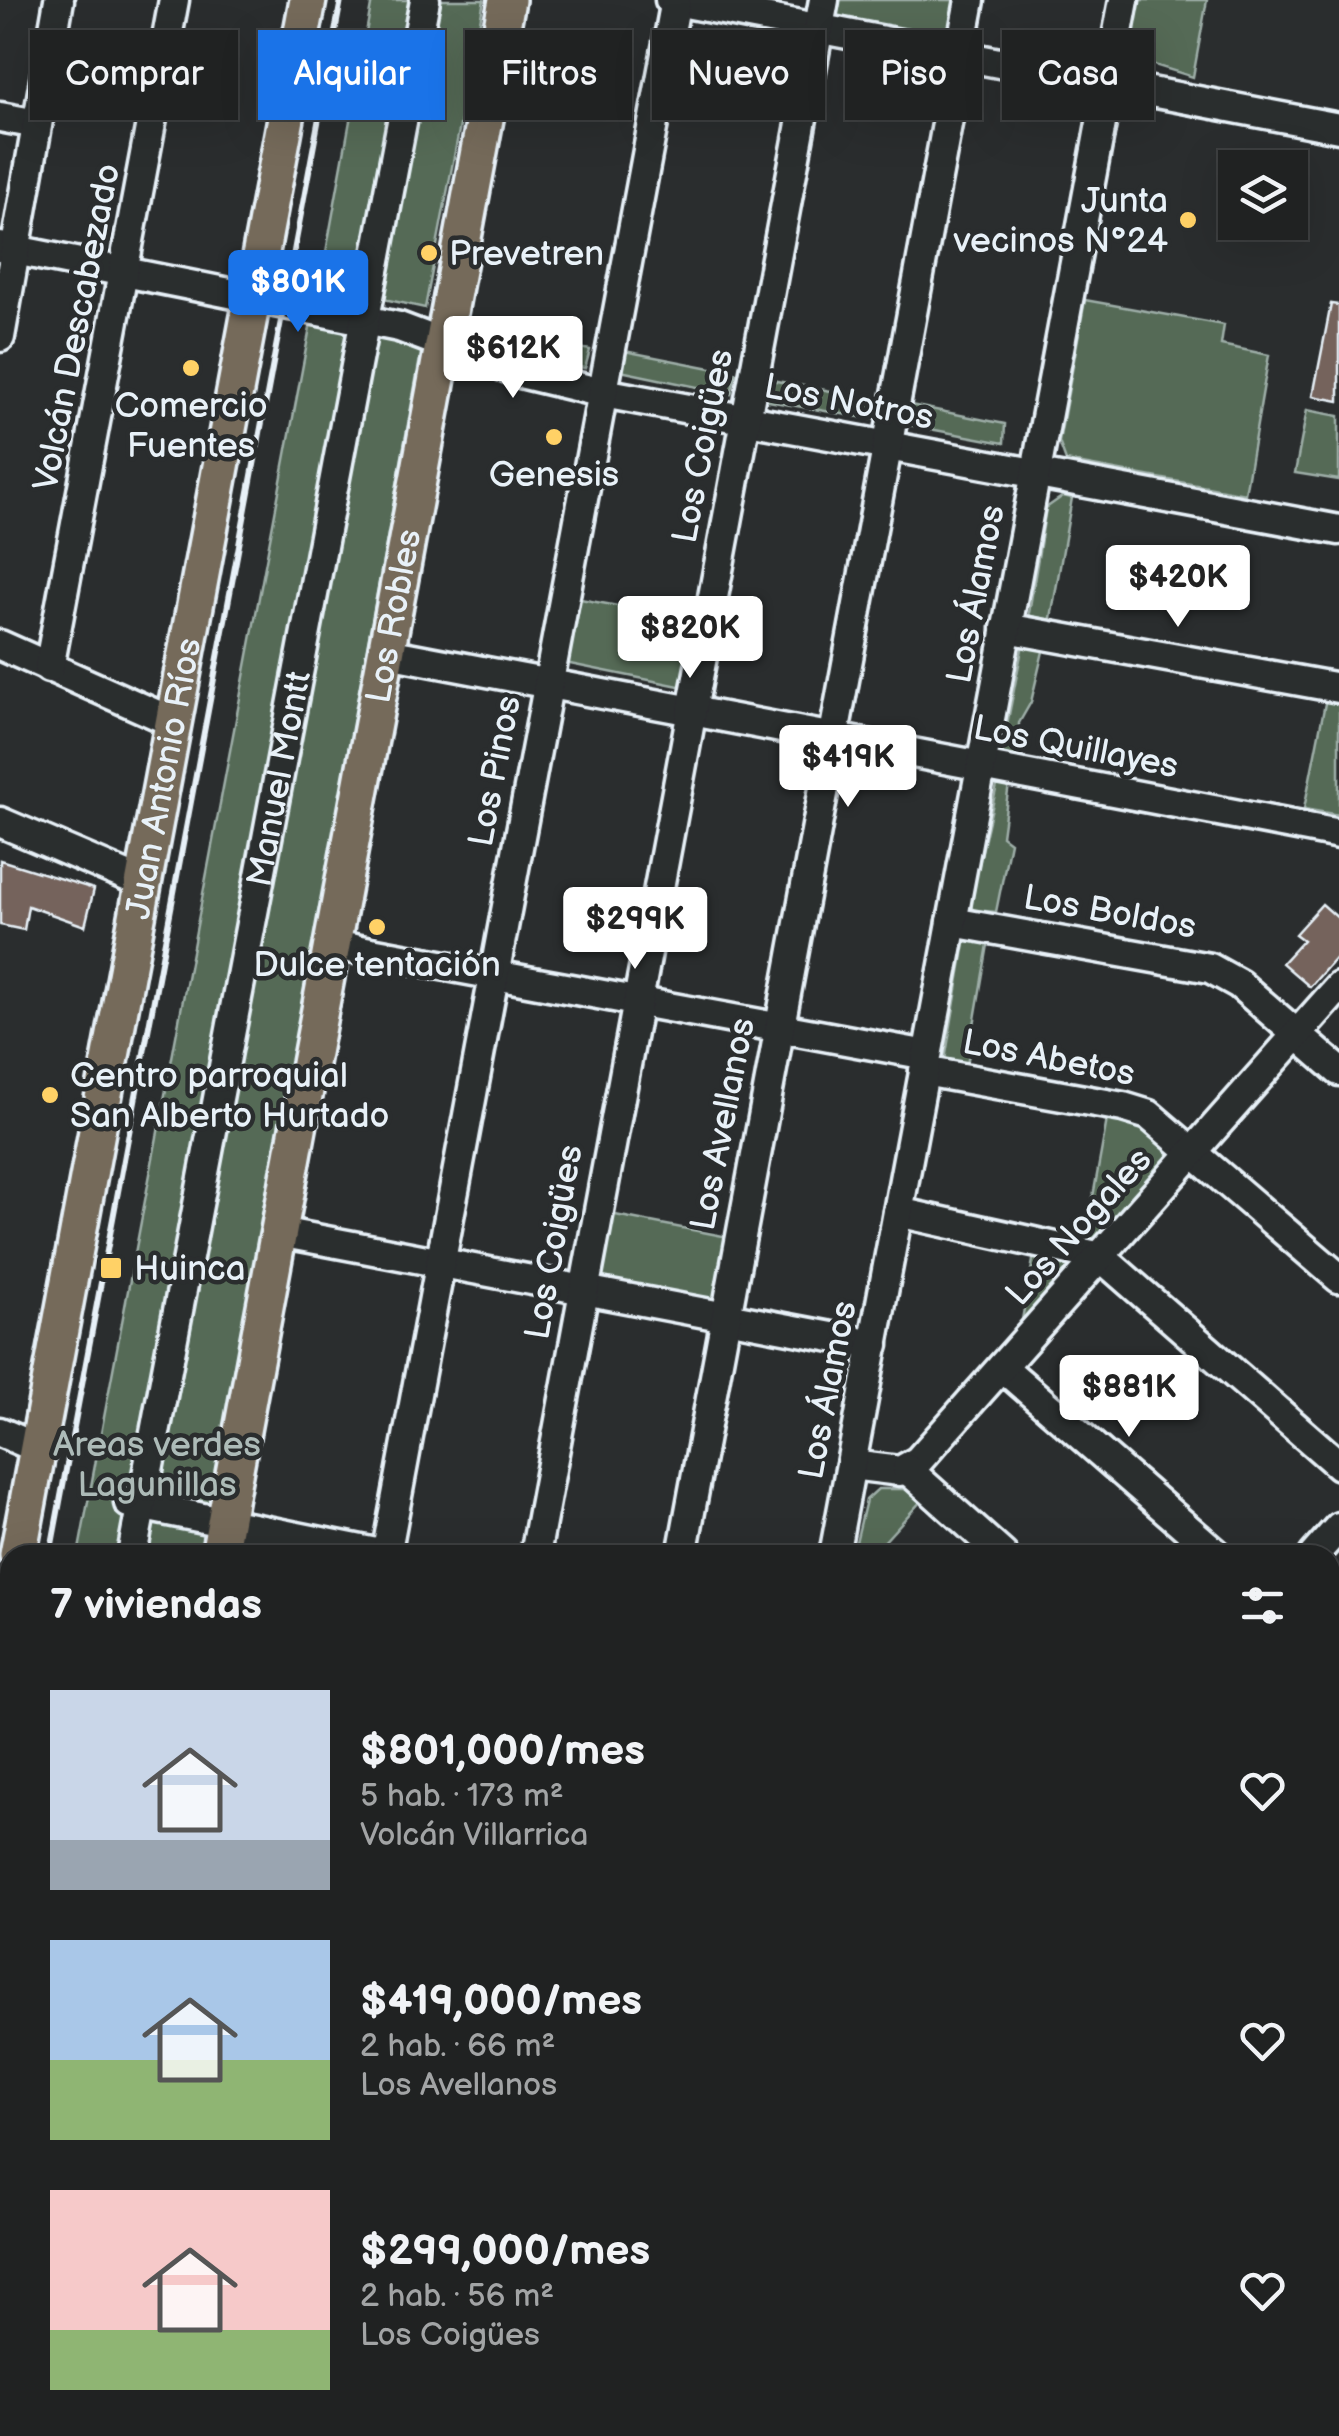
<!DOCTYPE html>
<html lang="es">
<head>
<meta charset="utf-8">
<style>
	:root { --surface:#202222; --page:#2d2f2f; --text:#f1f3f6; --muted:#a2a4a5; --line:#3d3f40; --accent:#1a73e8 }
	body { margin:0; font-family:"Balsamiq Sans",sans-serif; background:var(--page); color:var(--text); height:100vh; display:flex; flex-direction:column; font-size:38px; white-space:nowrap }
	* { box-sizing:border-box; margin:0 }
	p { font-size:32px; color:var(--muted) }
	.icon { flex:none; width:55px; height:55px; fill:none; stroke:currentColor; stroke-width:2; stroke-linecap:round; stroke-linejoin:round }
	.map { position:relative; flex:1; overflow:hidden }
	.sheet { position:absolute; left:0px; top:1545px; width:1340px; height:892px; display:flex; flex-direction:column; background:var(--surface); border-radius:30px 30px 0 0; box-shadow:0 10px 40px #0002,0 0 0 2px var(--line) }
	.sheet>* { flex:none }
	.hud { position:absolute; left:30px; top:30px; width:1280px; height:90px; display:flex; gap:20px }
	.tools { position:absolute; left:1218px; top:150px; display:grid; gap:20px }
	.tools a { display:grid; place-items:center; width:90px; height:90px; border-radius:0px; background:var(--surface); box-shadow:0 10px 40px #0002,0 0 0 2px var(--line); font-size:50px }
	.price { position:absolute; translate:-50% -85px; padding:0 22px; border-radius:10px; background:#fff; color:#222; font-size:32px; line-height:65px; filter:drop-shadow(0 2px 5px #0008) }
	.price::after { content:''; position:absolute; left:50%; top:60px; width:30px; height:22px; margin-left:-15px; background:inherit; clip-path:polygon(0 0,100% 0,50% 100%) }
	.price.selected { background:var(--accent); color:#fff }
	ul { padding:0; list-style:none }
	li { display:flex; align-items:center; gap:30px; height:250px; padding:0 50px }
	li span { display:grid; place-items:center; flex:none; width:280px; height:200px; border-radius:0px; color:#555 }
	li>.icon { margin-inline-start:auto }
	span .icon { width:120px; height:120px; fill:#fffc; stroke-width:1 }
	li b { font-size:42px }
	h2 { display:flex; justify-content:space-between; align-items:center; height:120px; padding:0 50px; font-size:42px }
	.pill { padding:0 35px; border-radius:0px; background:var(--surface); box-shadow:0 10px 40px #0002,0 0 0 2px var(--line); font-size:35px; line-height:90px }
	.pill.selected { background:var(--accent); color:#fff }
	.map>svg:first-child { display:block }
	.green { fill:#546a57; stroke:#9eaea8; stroke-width:2.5 }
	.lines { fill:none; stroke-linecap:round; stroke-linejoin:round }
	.stream { stroke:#8d9ca9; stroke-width:6 }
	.building { fill:#74635c; stroke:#e8f1f8; stroke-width:2.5 }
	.minor-casing { stroke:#e8f1f8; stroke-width:35 }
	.major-casing { stroke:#e8f1f8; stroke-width:42 }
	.minor { stroke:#2a2d2e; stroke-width:28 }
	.major { stroke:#746a5a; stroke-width:35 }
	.rail { stroke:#e8f1f8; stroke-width:6 }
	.poi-dot { fill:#ffd166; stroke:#2a2d2e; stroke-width:4 }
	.labels { text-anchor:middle; stroke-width:9; stroke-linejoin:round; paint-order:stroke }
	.poi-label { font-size:35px; fill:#e8f1f8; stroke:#2a2d2e; text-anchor:start }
	.street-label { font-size:35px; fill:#e8f1f8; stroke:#2a2d2e }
	.park-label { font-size:35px; fill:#adbbb8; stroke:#2a2d2e }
</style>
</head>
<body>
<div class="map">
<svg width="1339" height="2436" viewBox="0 0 1339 2436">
	<rect width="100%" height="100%" fill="#2a2d2e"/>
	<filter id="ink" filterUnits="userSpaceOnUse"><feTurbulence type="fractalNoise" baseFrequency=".01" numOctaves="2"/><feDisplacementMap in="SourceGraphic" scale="20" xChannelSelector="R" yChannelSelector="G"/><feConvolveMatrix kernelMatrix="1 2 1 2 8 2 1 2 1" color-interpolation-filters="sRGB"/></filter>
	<g filter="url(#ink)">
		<!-- green -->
		<path class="green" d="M372,0H484L425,308L320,285Z
			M832,0H955L948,41L830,18Z
			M1136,0H1207L1193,77L1125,56Z
			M1085,300L1224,325L1221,345L1269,355L1245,494L1066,461L1059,442Z
			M312,317L422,347L202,1555H78Z
			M470,327L590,350L585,368L546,362L470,337Z
			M604,347L736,373L731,394L601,367Z
			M749,376L875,399L871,419L745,397Z
			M886,400L1005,424L1004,443L882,420Z
			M1307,410L1339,416V480L1295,473Z
			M1063,496L1072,498L1051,618L1045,622L1032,620L1029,613L1046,508Z
			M575,598L698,621L684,687L565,663Z
			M1023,644L1044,647L1031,702L1019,723L1018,763L1002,758V750Z
			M1328,688L1339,691V815L1304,809Z
			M998,781L1009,784L1002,836L1010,842L996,912L973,910L970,904Z
			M966,937L989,939L967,1065L945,1060Z
			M1108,1114L1134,1119L1180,1149L1097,1244L1085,1241Z
			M605,1213L728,1237L715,1301L593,1277Z
			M1034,1255L1079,1263L1021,1325Z
			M878,1489H910L922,1500L872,1555H853L866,1500Z
			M10,1911V2309L0,2326V1964Z"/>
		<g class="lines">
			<!-- stream -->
			<path class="stream" d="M1330,1839L1339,1828
				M763,2436L776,2428"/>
		</g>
		<!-- building -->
		<path class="building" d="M1331,304L1339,305V401L1313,396Z
			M0,860L94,889L85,926L28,906L24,930L0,925Z
			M1322,904L1339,919V954L1310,987L1282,963L1303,940L1295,934Z"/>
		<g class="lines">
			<defs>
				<g id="minor">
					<path d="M670,0L1339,128"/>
					<path d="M0,117L37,124"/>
					<path d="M0,247L399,327L524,374L603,393L1339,530"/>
					<path d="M0,337L59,0"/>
					<path d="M1006,628L1339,688"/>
					<path d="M0,645L173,722"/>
					<path d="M387,653L1339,834"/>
					<path d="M49,668L174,0"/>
					<path d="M0,822L143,883"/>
					<path d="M952,922L1210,968L1239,984L1339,1071"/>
					<path d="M333,945L927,1055"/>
					<path d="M924,1071L1123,1107L1149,1115L1339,1278"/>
					<path d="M898,1212L1101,1257L1339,1465"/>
					<path d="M279,1232L874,1345"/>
					<path d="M1002,1367L1218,1555"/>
					<path d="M0,1432L37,1448"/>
					<path d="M851,1465L900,1471L918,1461L1339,987"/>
					<path d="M907,1469L1003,1555"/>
					<path d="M129,1503L386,1555"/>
					<path id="s1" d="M132,1555L425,0"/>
					<path d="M386,1555L676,0"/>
					<path d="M535,1555L824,0"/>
					<path d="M682,1555L970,0"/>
					<path d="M834,1555L1124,0"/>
					<path d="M1314,1555L1339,1527"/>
					<path d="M1330,1599L1339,1607"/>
					<path d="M0,2180L10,2134"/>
					<path d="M0,2226L10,2193"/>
					<path d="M1330,2231L1339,2221"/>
					<path d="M1331,2367L1339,2375"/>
					<path d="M0,2375L10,2377"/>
					<path d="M299,2428L346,2436"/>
					<path d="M155,2436L156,2428"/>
					<path d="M367,2436L369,2428"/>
					<path d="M517,2436L519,2428"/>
					<path d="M672,2436L674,2428"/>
					<path d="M1156,2436L1164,2428"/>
				</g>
				<g id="major">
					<path id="s2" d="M18,1555L308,0"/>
					<path id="s3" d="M219,1555L507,0"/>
					<path d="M0,1651L10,1598"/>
					<path d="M0,2352L10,2331"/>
				</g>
			</defs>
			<!-- minor casing -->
			<use href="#minor" class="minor-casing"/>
			<!-- major casing -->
			<use href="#major" class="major-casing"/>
			<!-- minor -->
			<use href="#minor" class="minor"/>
			<!-- major -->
			<use href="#major" class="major"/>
			<!-- rail -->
			<path class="rail" d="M50,1555L341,0
				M0,1821L10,1767
				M0,1885L10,1832"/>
		</g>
	</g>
	<!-- markers -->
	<g class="poi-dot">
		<circle cx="1188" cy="220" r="10"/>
		<circle cx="429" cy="253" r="10"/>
		<circle cx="191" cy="368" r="10"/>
		<circle cx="554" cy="437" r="10"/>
		<circle cx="377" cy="927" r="10"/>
		<circle cx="50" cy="1095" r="10"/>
		<rect x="99" y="1256" width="24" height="24" rx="5"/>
	</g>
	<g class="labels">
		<!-- poi labels -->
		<g class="poi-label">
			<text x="1168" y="212" text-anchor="end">Junta<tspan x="1168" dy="40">vecinos N°24</tspan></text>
			<text x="449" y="265">Prevetren</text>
			<text x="191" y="417" text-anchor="middle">Comercio<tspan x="191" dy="40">Fuentes</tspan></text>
			<text x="554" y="486" text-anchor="middle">Genesis</text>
			<text x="377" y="976" text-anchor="middle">Dulce tentación</text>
			<text x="70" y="1087">Centro parroquial<tspan x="70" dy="40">San Alberto Hurtado</tspan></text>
			<text x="134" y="1280">Huinca</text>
		</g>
		<!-- street labels -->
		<g class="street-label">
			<text transform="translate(76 327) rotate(-79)" y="12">Volcán Descabezado</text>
			<text transform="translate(849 401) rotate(11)" y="12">Los Notros</text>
			<text transform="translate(702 446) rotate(-79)" y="12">Los Coigües</text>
			<text transform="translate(975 594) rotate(-79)" y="12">Los Álamos</text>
			<text dy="12" stroke="none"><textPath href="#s3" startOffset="955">Los Robles</textPath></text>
			<text transform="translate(1076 746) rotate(11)" y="12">Los Quillayes</text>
			<text transform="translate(494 771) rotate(-79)" y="12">Los Pinos</text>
			<text dy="12" stroke="none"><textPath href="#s2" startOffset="790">Juan Antonio Ríos</textPath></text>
			<text dy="12" stroke="none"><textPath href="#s1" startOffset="790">Manuel Montt</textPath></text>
			<text transform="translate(1110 911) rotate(10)" y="12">Los Boldos</text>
			<text transform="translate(1049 1057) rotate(11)" y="12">Los Abetos</text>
			<text transform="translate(722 1124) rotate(-79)" y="12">Los Avellanos</text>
			<text transform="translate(1078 1226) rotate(-48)" y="12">Los Nogales</text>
			<text transform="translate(553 1242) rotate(-80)" y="12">Los Coigües</text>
			<text transform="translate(827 1390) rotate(-79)" y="12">Los Álamos</text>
		</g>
		<!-- park labels -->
		<g class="park-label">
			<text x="157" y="1456">Areas verdes<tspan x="157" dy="40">Lagunillas</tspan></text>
		</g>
	</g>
</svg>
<div class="tools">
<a><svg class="icon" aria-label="layers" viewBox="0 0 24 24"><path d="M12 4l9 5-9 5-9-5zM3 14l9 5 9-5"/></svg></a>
</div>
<b class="price selected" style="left:298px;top:335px">$801K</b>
<b class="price" style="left:513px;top:401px">$612K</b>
<b class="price" style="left:1178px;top:630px">$420K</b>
<b class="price" style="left:690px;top:681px">$820K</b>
<b class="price" style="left:848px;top:810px">$419K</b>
<b class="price" style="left:635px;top:972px">$299K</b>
<b class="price" style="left:1129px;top:1440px">$881K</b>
<div class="hud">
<a class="pill">Comprar</a>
<a class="pill selected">Alquilar</a>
<a class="pill">Filtros</a>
<a class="pill">Nuevo</a>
<a class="pill">Piso</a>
<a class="pill">Casa</a>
</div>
<section class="sheet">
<h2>7 viviendas<svg class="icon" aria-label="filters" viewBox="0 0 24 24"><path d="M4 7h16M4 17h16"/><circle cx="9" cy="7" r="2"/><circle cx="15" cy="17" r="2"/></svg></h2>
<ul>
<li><span style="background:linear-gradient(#c9d6e8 75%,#9aa5b1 0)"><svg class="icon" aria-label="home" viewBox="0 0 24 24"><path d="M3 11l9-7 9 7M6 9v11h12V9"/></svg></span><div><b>$801,000/mes</b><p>5 hab. · 173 m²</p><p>Volcán Villarrica</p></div><svg class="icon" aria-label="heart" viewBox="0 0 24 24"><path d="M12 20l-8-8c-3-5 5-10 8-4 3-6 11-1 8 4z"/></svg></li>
<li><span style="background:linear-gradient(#a9c7e8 60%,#8fb573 0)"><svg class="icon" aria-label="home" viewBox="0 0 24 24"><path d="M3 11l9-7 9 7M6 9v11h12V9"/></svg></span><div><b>$419,000/mes</b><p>2 hab. · 66 m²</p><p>Los Avellanos</p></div><svg class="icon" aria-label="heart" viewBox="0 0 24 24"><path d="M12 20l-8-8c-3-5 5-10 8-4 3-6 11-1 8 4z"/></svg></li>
<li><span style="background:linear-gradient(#f6c9c9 70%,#8fb573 0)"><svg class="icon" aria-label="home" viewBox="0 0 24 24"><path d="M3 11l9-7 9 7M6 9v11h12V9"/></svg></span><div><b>$299,000/mes</b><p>2 hab. · 56 m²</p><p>Los Coigües</p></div><svg class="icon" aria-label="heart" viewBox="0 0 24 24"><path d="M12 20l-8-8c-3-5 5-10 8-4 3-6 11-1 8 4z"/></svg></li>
</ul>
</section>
</div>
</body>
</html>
